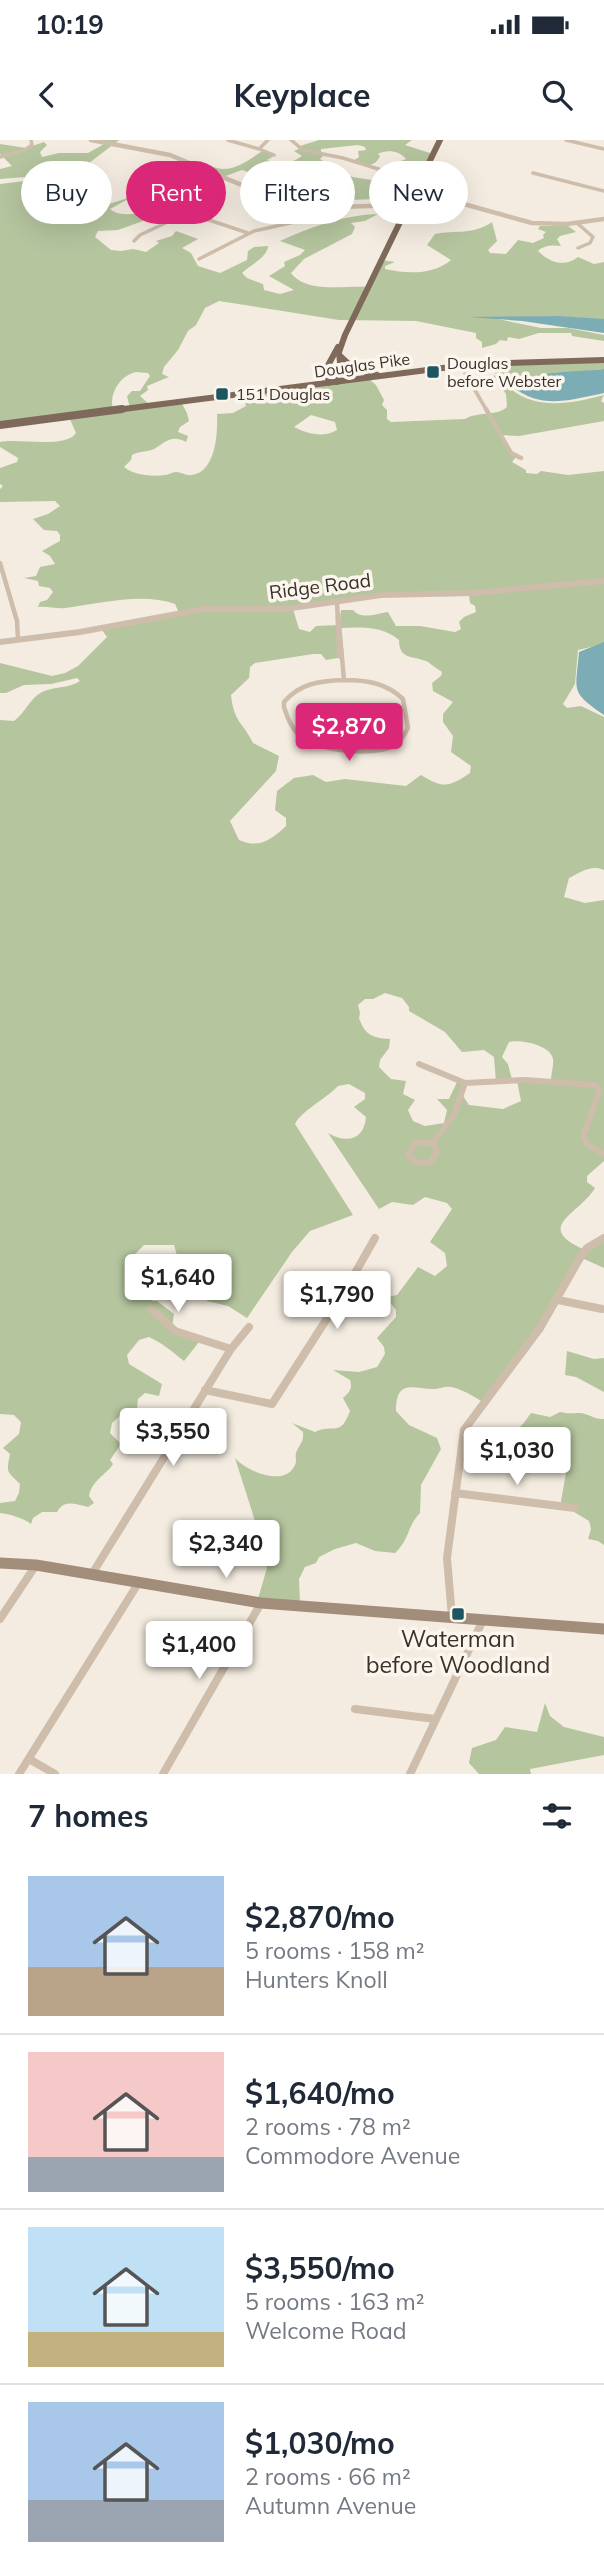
<!DOCTYPE html>
<html lang="en">
<head>
<meta charset="utf-8">
<style>
	:root { --surface:#fff; --page:#f6f6f7; --text:#1f2937; --muted:#747a83; --line:#e0e1e3; --accent:#db2777 }
	body { margin:0; font-family:Mulish,sans-serif; background:var(--page); color:var(--text); height:100vh; display:flex; flex-direction:column; font-size:26px; white-space:nowrap }
	* { box-sizing:border-box; margin:0 }
	p { font-size:23px; color:var(--muted) }
	.icon { flex:none; width:38px; height:38px; fill:none; stroke:currentColor; stroke-width:2; stroke-linecap:round; stroke-linejoin:round }
	.map { position:relative; height:1634px; overflow:hidden }
	.panel { display:flex; flex-direction:column; background:var(--surface); flex:1 }
	.panel>* { flex:none }
	.top-card { position:absolute; left:21px; top:21px; width:564px; height:63px; display:flex; gap:14px }
	.price { position:absolute; translate:-50% -60px; padding:0 16px; border-radius:7px; background:#fff; color:#222; font-size:23px; line-height:46px; filter:drop-shadow(0 2px 4px #0008) }
	.price::after { content:''; position:absolute; left:50%; top:42px; width:21px; height:16px; margin-left:-10px; background:inherit; clip-path:polygon(0 0,100% 0,50% 100%) }
	.price.on { background:var(--accent); color:#fff }
	ul { padding:0; list-style:none }
	li { display:flex; align-items:center; gap:21px; height:175px; padding:0 28px }
	li+li { border-top:2px solid var(--line) }
	li span { display:grid; place-items:center; flex:none; width:196px; height:140px; border-radius:0px; color:#555 }
	li>.icon { margin-inline-start:auto }
	span .icon { width:84px; height:84px; fill:#fffc; stroke-width:1 }
	li b { font-size:30px }
	h2 { display:flex; justify-content:space-between; align-items:center; height:84px; padding:0 28px; font-size:30px }
	.tag { padding:0 24px; border-radius:32px; background:var(--surface); box-shadow:0 7px 28px #0002; font-size:24px; line-height:63px }
	.tag.on { background:var(--accent); color:#fff }
	.status { display:flex; justify-content:space-between; align-items:center; height:49px; padding:0 35px; background:var(--surface); direction:ltr }
	.status svg { height:19px; fill:currentColor }
	header { display:flex; justify-content:space-between; align-items:center; height:91px; padding:0 28px; background:var(--surface); font-size:32px; font-weight:700 }
	.map>svg:first-child { display:block }
	.green { fill:#b5c59e; fill-rule:evenodd }
	.water { fill:#7dadb4 }
	.lines { fill:none; stroke-linecap:round; stroke-linejoin:round }
	.minor-far3 { stroke:#cebdaa; stroke-width:3.5 }
	.minor-far2 { stroke:#cebdaa; stroke-width:4.5 }
	.minor-far1 { stroke:#cebdaa; stroke-width:6 }
	.minor { stroke:#cebdaa; stroke-width:8 }
	.tertiary-far1 { stroke:#cebdaa; stroke-width:4.5 }
	.tertiary { stroke:#cebdaa; stroke-width:6 }
	.secondary { stroke:#a28d7b; stroke-width:11 }
	.primary-far1 { stroke:#7e695b; stroke-width:6 }
	.primary { stroke:#7e695b; stroke-width:8 }
	.poi-dot { fill:#1d5660; stroke:#fbf6ed; stroke-width:2.5 }
	.labels { text-anchor:middle; stroke-width:7; stroke-linejoin:round; paint-order:stroke }
	.far-poi-label { font-size:16px; fill:#3b312a; stroke:#fbf6ed; text-anchor:start }
	.far-street-label { font-size:16px; fill:#3b312a; stroke:#fbf6ed }
	.street-label { font-size:19px; fill:#3b312a; stroke:#fbf6ed }
	.near-poi-label { font-size:23px; fill:#3b312a; stroke:#fbf6ed }
</style>
</head>
<body>
<div class="status"><b>10:19</b><svg viewBox="0 0 49 12"><path d="M0 12V9h3v3zM5 12V6h3v6zM10 12V3h3v9zM15 12V0h3v12zM26 1h20v11H26zM47 4h2v5h-2z"/></svg></div>
<header><svg class="icon" aria-label="back" viewBox="0 0 24 24"><path d="M15 5l-7 7 7 7"/></svg>Keyplace<svg class="icon" aria-label="search" viewBox="0 0 24 24"><circle cx="10" cy="10" r="6"/><path d="M15 15l6 6"/></svg></header>
<div class="map">
<svg width="604" height="1634" viewBox="0 0 604 1634">
	<rect width="100%" height="100%" fill="#f4ece0"/>
	<!-- green -->
	<path class="green" d="M93,0H119L84,27L39,36L0,39V29L12,26L0,14V4L26,8L44,2L47,5L40,12L42,17L59,13H88L106,3Z
		M319,0H412L405,5L433,14L420,41L389,32L394,29L395,23L406,19C400,11 387,9 378,14L380,16C374,29 364,25 353,21L359,17L358,11L366,10L365,7L358,5L321,9V14L324,15L320,19L329,25L313,29L320,34L343,31L352,37L385,42L392,48L385,57L377,59L320,61L299,53L313,45V42L287,41L269,35L243,46L236,44L251,39L255,34L242,30L223,37L200,29L211,26C229,35 246,22 262,11L274,16L267,20C282,28 289,24 302,16L294,11L299,9L297,7Z
		M33,40H69L65,46L76,52L56,59L60,62L84,58L85,63L103,66L134,56L110,69C121,78 134,72 148,74L151,78L118,90L98,91L95,97L111,110L121,111L133,109L146,112L159,103L156,101L172,96L176,91L198,99L182,108L191,113L198,126L220,133L247,120L248,111L254,107L268,106C267,118 251,124 242,133L247,138L263,144L264,150L280,154L294,150L269,136L285,126L284,122L300,115L305,110L280,101C311,87 343,75 378,74L365,81L351,83L355,87L352,94L304,119L291,133C306,154 347,145 368,147L382,120L395,122L385,126V129C408,134 433,135 451,120L427,105L435,94C455,90 474,95 492,82L497,101L488,110L490,113L506,114L518,100L533,103L544,98L543,95L546,92L538,89L540,86H568L576,92L560,96L557,99L561,106C553,105 544,105 538,111C549,122 564,128 578,117L594,124L604,122V180L557,176L493,178L541,188H568L604,195V201L572,196L571,193H539L519,199L508,197L507,201L500,200L496,204L482,208V202L476,198V193L416,181L339,180L219,161L205,168L196,185L188,191L178,210L164,227L162,234L169,237L147,246L148,250L140,256L151,266L181,262L187,273L189,281L180,287L178,292L188,296L186,302C172,294 165,302 154,309C147,312 139,311 132,315L131,320L124,327C134,335 152,337 165,335C169,335 172,332 176,332C181,332 186,336 192,335C216,332 218,292 217,274L233,273L246,266L242,255L369,239L376,245L384,260L382,265L387,270V279L391,282L465,279C478,271 496,277 507,267L506,254L493,236L496,235L493,226L604,220V229L525,238L511,249C537,271 574,263 604,255L601,261L604,263V281L519,296L501,295L516,317L512,322L526,330V333L537,334L541,331L568,335L604,331V504L578,510L575,544L563,564L567,568L581,566L604,577V730C592,724 580,732 569,738L564,757L585,763L604,760V1021L587,1036V1042L595,1048C579,1075 531,1087 587,1111L604,1102V1128L584,1119L486,1264C476,1258 463,1249 451,1247C445,1246 441,1249 435,1249C415,1250 396,1237 396,1271L409,1285L437,1298L441,1309L421,1345L420,1373C407,1386 410,1399 395,1413L375,1411L356,1403L335,1409L319,1417L316,1423L305,1427L299,1439L300,1463L257,1462L267,1428L262,1403L235,1318C246,1331 285,1348 295,1325C297,1321 295,1317 296,1313C299,1304 304,1303 303,1292L292,1283L315,1292C334,1283 340,1298 350,1271L343,1258C349,1252 353,1249 350,1240L333,1230L359,1232L377,1227L385,1214L384,1207L377,1198L396,1177V1170L386,1157L397,1155L418,1127L435,1136L447,1126L445,1113L430,1102L452,1069L447,1063L425,1057L413,1065L392,1062L379,1069L328,993C347,1004 364,1000 366,977L354,967L365,959V953L349,944L338,946C327,958 300,972 295,984L353,1075L310,1091L292,1112L247,1178L228,1166L207,1161L202,1150L184,1139L174,1105H144L131,1118L130,1129L150,1142L152,1161H157L174,1174L172,1188L199,1202L184,1221C171,1211 164,1204 149,1197L139,1200L127,1215L129,1224L162,1244L159,1256L145,1253L138,1259L137,1269L129,1268L112,1283L110,1293L121,1304L110,1320L113,1324C105,1336 92,1340 89,1356L94,1363L88,1367C75,1364 64,1359 57,1372H42L33,1378L31,1384C24,1378 9,1374 0,1373V1363L15,1361L19,1353L20,1344C7,1331 6,1334 10,1314L3,1308L19,1294L21,1282L14,1275L0,1274V580L14,581C25,573 30,558 42,552C54,546 68,549 80,541L77,538L51,544L24,545L6,553H0V523L52,536L65,533L78,526L107,497L102,490L179,473L175,464C142,452 99,464 65,468C56,469 48,466 38,467L40,462L47,460L53,452L50,448L39,446L38,441L24,438L36,436L40,427L55,424L50,416L42,411L60,401V395L57,391L44,390L33,379L48,374L60,366L55,361L0,362V349L3,346L0,344V328L17,322L18,318L0,307V302C19,298 66,309 76,293L69,277L0,285V44ZM136,232L148,233L150,236L140,251H132L127,256L130,268L113,270C109,254 119,236 136,232ZM311,275L335,282L337,290C323,298 308,294 294,287ZM405,454H469L470,463L475,466L476,472L464,477L459,482L461,489L455,492L420,486H396L388,472C375,474 362,480 353,470H341L340,485L316,486L310,492L299,489L293,469ZM341,488C361,487 383,486 399,500C399,521 414,515 428,522C432,525 437,529 442,532L441,536L432,543L433,551L453,562L443,574V582L453,596L451,612L471,626L470,633C449,647 444,649 421,635L406,646L345,639L326,642L313,635L294,638L277,651L275,670L286,678V686C271,700 259,709 239,700L230,681L276,631L279,616L253,603C243,582 234,583 231,555L249,538L250,527L255,523L313,514H321L326,520L344,517ZM385,853L402,858L409,867V871L445,892L462,912L484,910L494,917L496,942L512,940L508,924L502,917L509,902C520,899 551,905 553,919C554,924 551,934 551,941H517L521,961L503,969L469,965L463,956L466,941L458,940L449,959H437L447,970L444,983L425,986L413,981L408,970L415,960L403,954L406,941L391,939L379,927L380,920L389,908L390,899C372,898 365,895 359,878L360,873L358,865L365,859H373Z
		M567,1211L594,1219L604,1218V1252L576,1237L565,1235Z
		M560,1272C568,1274 571,1273 579,1273C588,1273 595,1280 604,1279V1405L598,1401L588,1399L591,1389L589,1381L569,1369L560,1367L567,1327C559,1314 542,1305 529,1319L530,1334L519,1327L503,1324L509,1310L503,1293C518,1294 523,1284 531,1273L550,1277Z
		M545,1563L550,1576L564,1587L604,1597V1615L530,1629L531,1634H479L469,1623L472,1608L496,1600L505,1587L537,1592Z"/>
	<!-- water -->
	<path class="water" d="M559,176L604,179V193L522,181L468,177Z
		M604,229V253L600,254C564,261 542,269 511,246C538,229 573,233 604,229Z
		M604,502V575C569,551 576,551 579,512Z"/>
	<g class="lines">
		<!-- minor-far3 -->
		<path class="minor-far3" d="M228,0L259,9
			M268,0L259,9L274,15
			M291,0L303,10L343,18L420,42
			M566,0L604,9
			M0,17L25,10L32,5L31,0
			M194,27L137,56L248,93
			M533,33L604,51
			M249,49L265,44
			M577,83L593,97L590,103L578,108
			M134,101L140,95L187,73
			M199,119L254,91L299,81L322,69
			M461,226L487,271"/>
		<!-- minor-far2 -->
		<path class="minor-far2" d="M486,269L511,313L521,318
			M0,423L17,481L18,499
			M337,461L339,515L342,519
			M338,473L344,540
			M344,540C367,540 386,543 403,559L408,588C405,594 401,601 395,605C374,617 317,611 299,595C291,588 287,577 284,567V562C300,543 320,541 344,540Z"/>
		<!-- minor-far1 -->
		<path class="minor-far1" d="M419,924L465,943L525,940L595,945L600,950L583,996L587,1004L604,1014
			M414,1003H433L437,1012L430,1022L417,1023L408,1015Z
			M433,1003L454,975L465,943"/>
		<!-- minor -->
		<path class="minor" d="M558,1160L602,1169
			M151,1169L175,1191L231,1209
			M205,1250L272,1264L346,1149L375,1098
			M455,1353L575,1368
			M92,1434L231,1209L249,1187
			M452,1477L447,1418L464,1290L540,1188L581,1116L587,1108L604,1098
			M0,1479L36,1425
			M355,1569L435,1579
			M29,1619L55,1634
			M19,1634L139,1442
			M163,1634L261,1463
			M410,1634L483,1480"/>
		<!-- tertiary-far1 -->
		<path class="tertiary-far1" d="M91,0L170,15L268,56L308,68L460,63L532,83L567,84L604,79"/>
		<!-- tertiary -->
		<path class="tertiary" d="M0,502L80,492L204,469H285L381,455L474,453L604,441"/>
		<!-- secondary -->
		<path class="secondary" d="M0,1423L36,1425L261,1463L604,1489"/>
		<!-- primary-far1 -->
		<path class="primary-far1" d="M339,215L353,228L377,235
			M337,242L341,233L339,212L345,195L440,0
			M329,243L326,229L338,207
			M108,271L474,224L604,220"/>
		<!-- primary -->
		<path class="primary" d="M0,285L122,269"/>
	</g>
	<!-- markers -->
	<g class="poi-dot">
		<rect x="426" y="225" width="14" height="14" rx="3.5"/>
		<rect x="215" y="247" width="14" height="14" rx="3.5"/>
		<rect x="451" y="1467" width="14" height="14" rx="3.5"/>
	</g>
	<g class="labels">
		<!-- far-poi labels -->
		<g class="far-poi-label">
			<text x="447" y="229">Douglas<tspan x="447" dy="18">before Webster</tspan></text>
			<text x="236" y="260">151 Douglas</text>
		</g>
		<!-- far-street labels -->
		<g class="far-street-label">
			<text transform="translate(362 225) rotate(-8)" y="6">Douglas Pike</text>
		</g>
		<!-- street labels -->
		<g class="street-label">
			<text transform="translate(320 446) rotate(-7)" y="7">Ridge Road</text>
		</g>
		<!-- near-poi labels -->
		<g class="near-poi-label">
			<text x="458" y="1507">Waterman<tspan x="458" dy="26">before Woodland</tspan></text>
		</g>
	</g>
</svg>
<b class="price on" style="left:349px;top:623px">$2,870</b>
<b class="price" style="left:178px;top:1174px">$1,640</b>
<b class="price" style="left:337px;top:1191px">$1,790</b>
<b class="price" style="left:173px;top:1328px">$3,550</b>
<b class="price" style="left:517px;top:1347px">$1,030</b>
<b class="price" style="left:226px;top:1440px">$2,340</b>
<b class="price" style="left:199px;top:1541px">$1,400</b>
<div class="top-card">
<a class="tag">Buy</a>
<a class="tag on">Rent</a>
<a class="tag">Filters</a>
<a class="tag">New</a>
</div>
</div>
<section class="panel">
<h2>7 homes<svg class="icon" aria-label="filters" viewBox="0 0 24 24"><path d="M4 7h16M4 17h16"/><circle cx="9" cy="7" r="2"/><circle cx="15" cy="17" r="2"/></svg></h2>
<ul>
<li><span style="background:linear-gradient(#a9c7e8 65%,#b9a48a 0)"><svg class="icon" aria-label="home" viewBox="0 0 24 24"><path d="M3 11l9-7 9 7M6 9v11h12V9"/></svg></span><div><b>$2,870/mo</b><p>5 rooms · 158 m²</p><p>Hunters Knoll</p></div></li>
<li><span style="background:linear-gradient(#f6c9c9 75%,#9aa5b1 0)"><svg class="icon" aria-label="home" viewBox="0 0 24 24"><path d="M3 11l9-7 9 7M6 9v11h12V9"/></svg></span><div><b>$1,640/mo</b><p>2 rooms · 78 m²</p><p>Commodore Avenue</p></div></li>
<li><span style="background:linear-gradient(#bfe0f5 75%,#c2b280 0)"><svg class="icon" aria-label="home" viewBox="0 0 24 24"><path d="M3 11l9-7 9 7M6 9v11h12V9"/></svg></span><div><b>$3,550/mo</b><p>5 rooms · 163 m²</p><p>Welcome Road</p></div></li>
<li><span style="background:linear-gradient(#a9c7e8 70%,#9aa5b1 0)"><svg class="icon" aria-label="home" viewBox="0 0 24 24"><path d="M3 11l9-7 9 7M6 9v11h12V9"/></svg></span><div><b>$1,030/mo</b><p>2 rooms · 66 m²</p><p>Autumn Avenue</p></div></li>
</ul>
</section>
</body>
</html>
